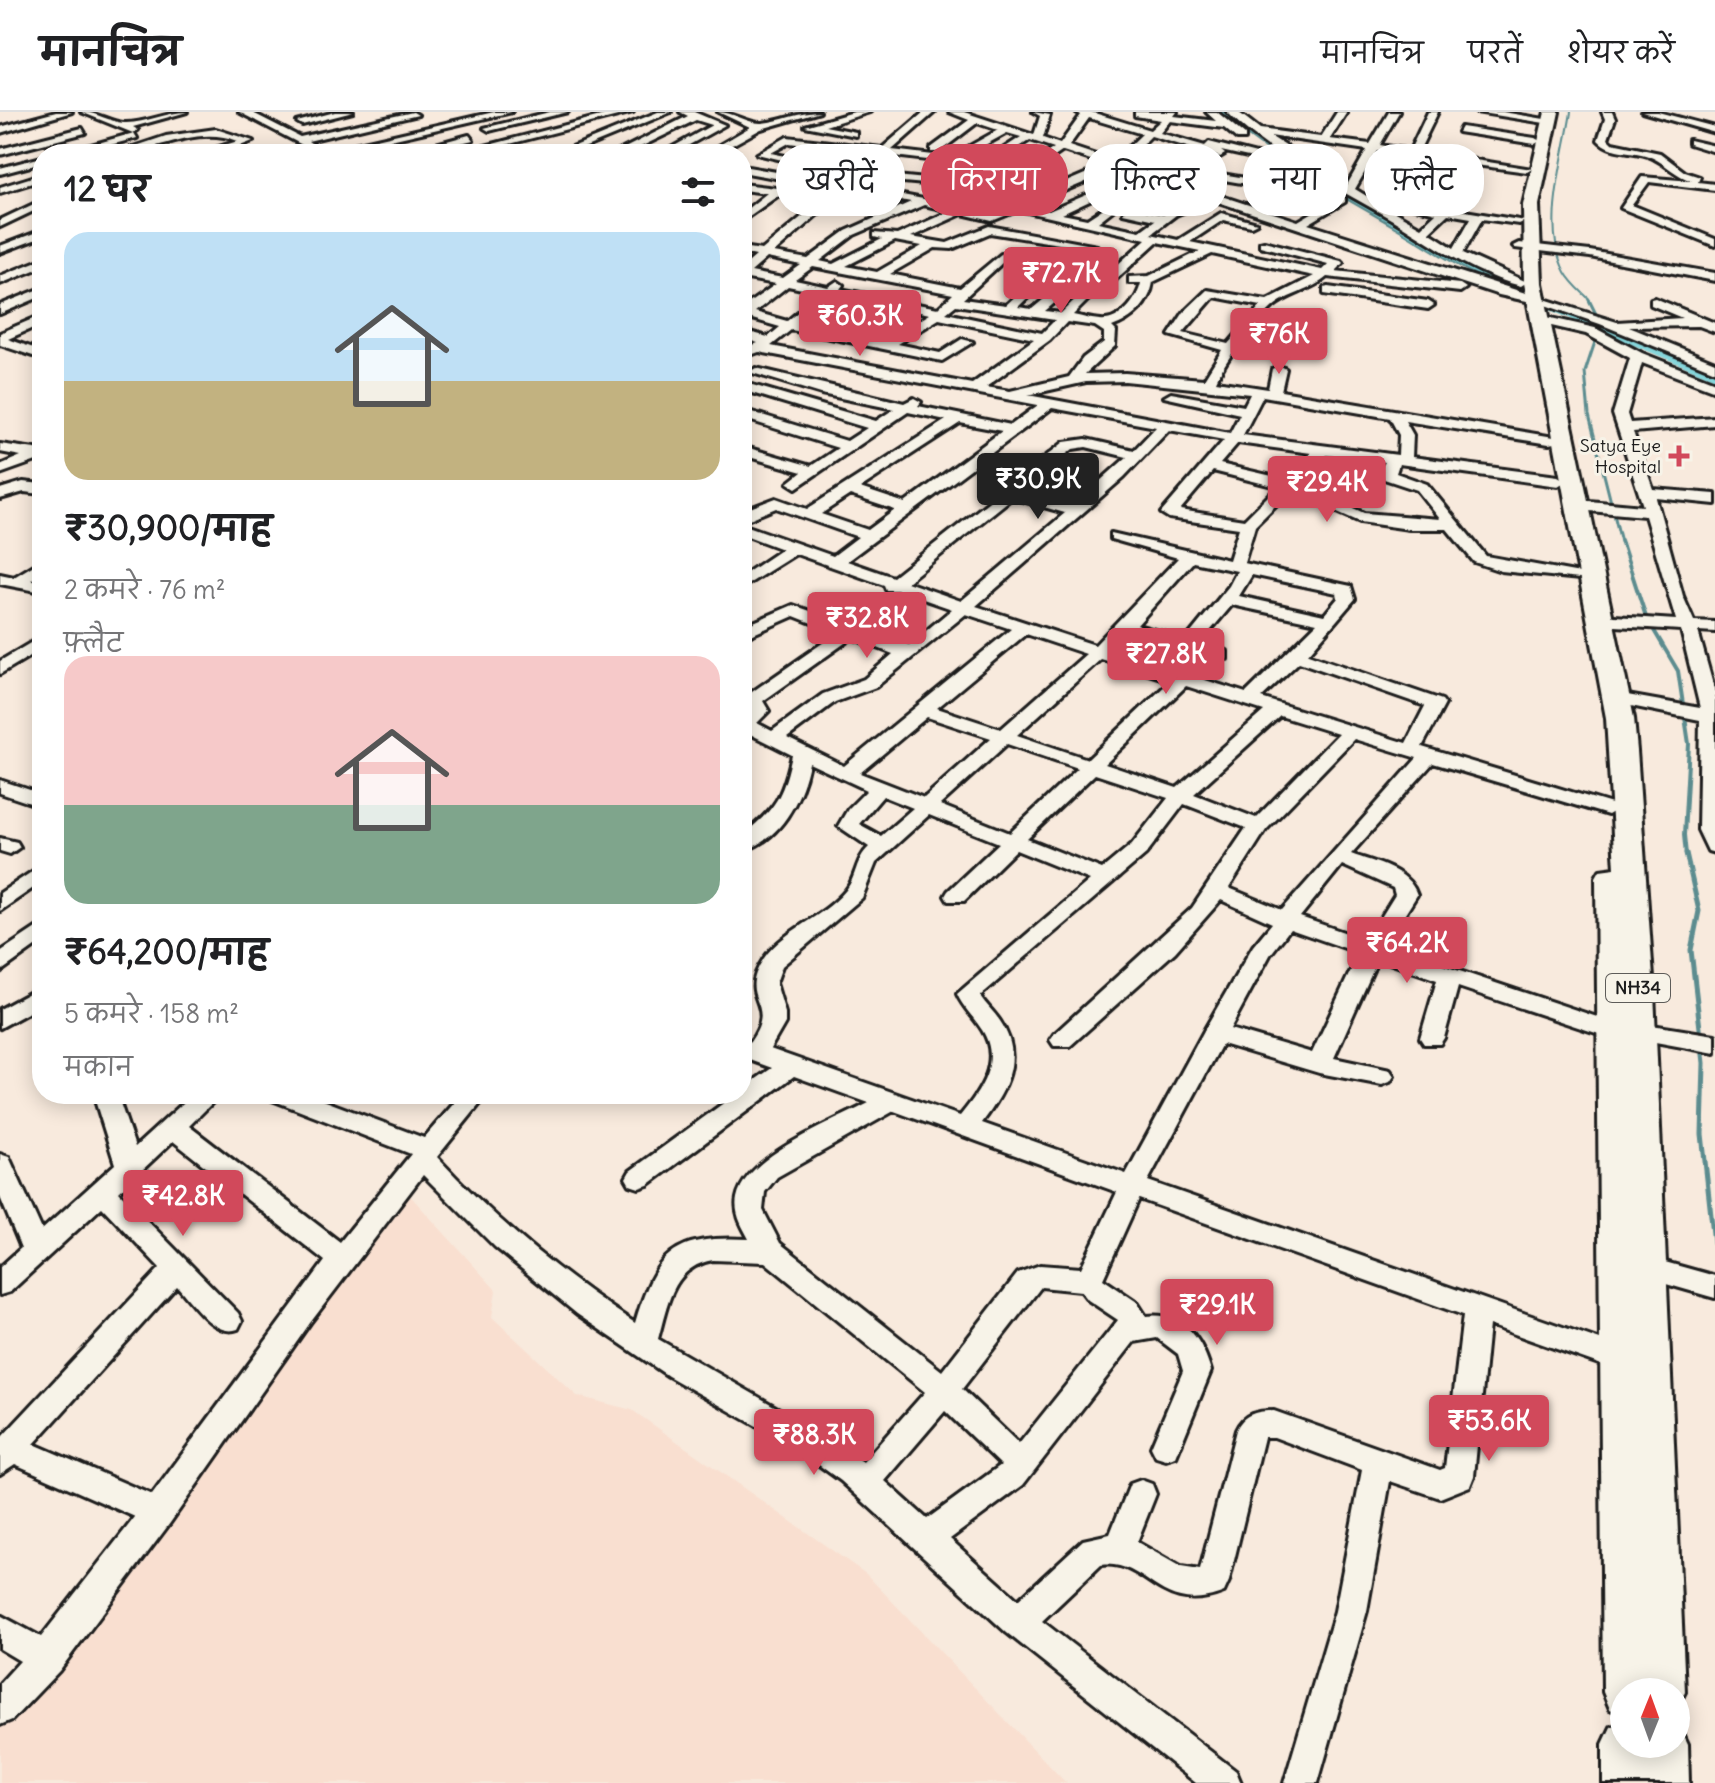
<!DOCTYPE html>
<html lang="hi">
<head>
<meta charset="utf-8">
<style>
	:root { --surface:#fff; --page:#f6f6f6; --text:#202124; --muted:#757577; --line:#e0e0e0; --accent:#d1495b }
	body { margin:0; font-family:Delius,"Playpen Sans Deva",sans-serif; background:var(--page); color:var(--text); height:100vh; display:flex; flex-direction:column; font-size:30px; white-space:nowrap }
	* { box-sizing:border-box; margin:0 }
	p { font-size:26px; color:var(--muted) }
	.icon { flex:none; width:44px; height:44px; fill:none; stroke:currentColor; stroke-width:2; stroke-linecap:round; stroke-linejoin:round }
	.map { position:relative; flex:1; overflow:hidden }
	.details { position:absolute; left:32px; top:32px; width:720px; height:960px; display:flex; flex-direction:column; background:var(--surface); border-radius:32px; box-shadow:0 4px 20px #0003 }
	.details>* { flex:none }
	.banner { position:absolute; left:776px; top:32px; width:760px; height:72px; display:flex; gap:16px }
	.needle { width:52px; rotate:1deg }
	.tools { position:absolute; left:1610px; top:1566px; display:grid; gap:16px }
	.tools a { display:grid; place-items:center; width:80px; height:80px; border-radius:50%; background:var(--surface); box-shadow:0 4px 20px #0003; font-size:40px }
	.price { position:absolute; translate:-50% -68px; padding:0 18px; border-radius:8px; background:var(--accent); color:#fff; font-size:26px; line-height:52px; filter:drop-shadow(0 2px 4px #0008) }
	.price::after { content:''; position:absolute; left:50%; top:48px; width:24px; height:18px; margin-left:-12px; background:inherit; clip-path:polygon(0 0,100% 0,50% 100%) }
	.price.current { background:#222; color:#fff }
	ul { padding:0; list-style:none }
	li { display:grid; align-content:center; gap:16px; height:424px; padding:0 32px }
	li span { display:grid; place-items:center; height:248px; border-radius:24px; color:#555 }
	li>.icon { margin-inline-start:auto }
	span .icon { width:144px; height:144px; fill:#fffc; stroke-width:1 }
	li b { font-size:34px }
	h2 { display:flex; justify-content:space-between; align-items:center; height:96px; padding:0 32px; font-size:34px }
	.tag { padding:0 28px; border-radius:32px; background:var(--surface); box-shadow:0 4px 20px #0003; font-size:28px; line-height:72px }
	.tag.current { background:var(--accent); color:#fff }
	header { display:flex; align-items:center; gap:48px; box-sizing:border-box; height:112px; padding:0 40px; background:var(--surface); border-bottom:2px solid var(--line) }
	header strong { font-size:38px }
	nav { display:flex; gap:44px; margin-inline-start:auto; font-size:28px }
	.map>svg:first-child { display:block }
	.built { fill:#f9dfd0 }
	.water { fill:#85d6db; stroke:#5b8c8f; stroke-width:2 }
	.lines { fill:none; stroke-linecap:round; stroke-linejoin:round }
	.stream-far3 { stroke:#5b8c8f; stroke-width:2 }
	.stream-far2 { stroke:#5b8c8f; stroke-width:3 }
	.stream-far1 { stroke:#5b8c8f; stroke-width:4 }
	.stream { stroke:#5b8c8f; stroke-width:5 }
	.canal { fill:#85d6db; fill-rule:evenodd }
	.minor-casing { stroke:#1c1c1c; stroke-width:6 }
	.highway-casing { stroke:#1c1c1c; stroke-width:6 }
	.minor { fill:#f7f3e8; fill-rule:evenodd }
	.highway { fill:#f7f3e8; fill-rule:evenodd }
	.poi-dot { fill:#d1495b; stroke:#f7f3e8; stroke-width:3 }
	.labels { text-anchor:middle; stroke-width:6; stroke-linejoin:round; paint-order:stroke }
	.far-poi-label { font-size:18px; fill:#1c1c1c; stroke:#f7f3e8; text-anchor:end }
	.shield { fill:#f7f3e8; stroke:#5e5c59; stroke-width:2 }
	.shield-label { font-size:18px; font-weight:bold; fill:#1c1c1c }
</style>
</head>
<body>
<header>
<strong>मानचित्र</strong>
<nav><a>मानचित्र</a><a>परतें</a><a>शेयर करें</a></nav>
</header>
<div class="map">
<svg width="1715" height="1671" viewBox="0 0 1715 1671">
	<rect width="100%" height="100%" fill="#f8eadd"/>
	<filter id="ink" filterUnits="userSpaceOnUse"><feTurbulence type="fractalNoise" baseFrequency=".0125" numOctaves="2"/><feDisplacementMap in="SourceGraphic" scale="16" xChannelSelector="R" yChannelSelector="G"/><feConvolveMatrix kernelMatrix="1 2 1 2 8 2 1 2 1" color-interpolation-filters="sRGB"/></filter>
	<g filter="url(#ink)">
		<!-- built -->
		<path class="built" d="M404,1077L496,1178L492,1205L577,1284L632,1298L866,1462L1066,1671H0V1612Z"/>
		<!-- water -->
		<path class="water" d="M1218,0H1227L1273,36L1395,111L1517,176L1518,180C1476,168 1435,139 1398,117C1337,81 1272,47 1218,0Z"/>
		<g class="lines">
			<!-- stream-far3 -->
			<path class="stream-far3" d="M1571,0C1564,47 1541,115 1565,160C1571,171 1581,179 1590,188"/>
			<!-- stream-far2 -->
			<path class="stream-far2" d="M1588,186L1601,212L1585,260L1589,303L1621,430"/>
			<!-- stream-far1 -->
			<path class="stream-far1" d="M1621,428L1646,505L1678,559L1689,632L1684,723L1686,743"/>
			<!-- stream -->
			<path class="stream" d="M1686,741L1699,799L1691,838L1704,951L1702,1022L1715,1140"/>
			<!-- canal -->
			<path class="canal" d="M1547,193H1555L1715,260V267L1547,197Z"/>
			<defs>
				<path id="minor" d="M56,0H72L0,21V15Z
					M81,0C97,0 109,10 124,11C144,12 166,0 187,0L133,15L138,18L133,21Z
					M239,0H251L300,25L413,0L418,3L308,29L315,34L310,37Z
					M335,0H353L302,13L297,10Z
					M494,0H512L330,42H311Z
					M550,0H568L489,19L484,16Z
					M616,0H633L471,42H454Z
					M658,0H671L569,42H555Z
					M680,0H694L725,13L673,42H660L712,13L696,8L626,42H613L688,4Z
					M718,0C734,0 748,12 762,11C782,9 799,0 820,0L761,17L716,42H704L750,15Z
					M854,0H870L825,14L856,20V24L805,14Z
					M924,0H935L892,38L950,45L998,18L977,11L939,40H931V36L969,8L949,0H964L1034,23L1040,4L1033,0L1050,3L1043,26L1060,32L1081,3L1076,0H1091L1150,18L1161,8L1135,4V0H1177L1174,4L1216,9L1206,0H1217L1245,23V27H1237L1224,16L1170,9L1160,21L1205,34L1209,30L1284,49V53L1221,39L1225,42L1220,45L1151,24L1136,39L1211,48L1206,51L1130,44L1123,52L1190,74L1216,61L1281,72L1308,64V68L1282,78L1218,67L1200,77L1298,109L1337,86H1345V90L1308,112L1617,210L1682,206L1651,193V187L1655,186L1715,211V220L1699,214L1629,215L1715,250V259L1600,212L1545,193L1499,183L1212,88L1176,103L1151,122L1178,128L1221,101L1257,111L1251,114L1223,108L1190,130L1322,158L1328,152L1260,134V130L1264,129L1341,149L1343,151L1335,159L1460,172L1466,176L1460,180L1327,165C1311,179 1288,182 1273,195C1252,215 1228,243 1216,269L1268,277L1272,257L1279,253L1286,257L1281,279L1554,325V331L1549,332L1405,309L1413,323L1412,345L1558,364L1566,369L1558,374L1399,352L1396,361L1427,372L1486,444L1580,461V467L1501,459L1474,450L1447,417H1409L1360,410L1290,379L1255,414L1244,451L1351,474L1355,487L1308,542L1442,588L1445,592L1422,635L1615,693L1618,697L1608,703L1433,651L1351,742C1375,751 1409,757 1417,783L1385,834L1615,911H1639L1715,923V941L1639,927H1614L1458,875L1444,926L1440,932H1424L1420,926L1437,868L1378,847L1334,946L1390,958L1394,964L1390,970L1382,973L1319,961L1222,932L1148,1069L1637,1241L1641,1250L1637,1259L1627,1262L1489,1213L1474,1364L1470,1374L1440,1386L1390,1369L1367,1499L1318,1671H1284L1335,1499L1362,1358L1274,1325H1264L1229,1469L1224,1480C1159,1506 1148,1447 1101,1453L1042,1509L1236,1659L1241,1671H1196L1007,1521L841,1369L794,1335L668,1264L577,1202L495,1135L423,1063L310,1211L170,1411L59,1559L12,1608L0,1613V1571L20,1549L0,1537V1503L41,1525L135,1405L15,1352L0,1362V1327L160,1156L102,1095L10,1180L0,1183V1155L21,1136L0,1085V1042L9,1045L42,1118L115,1052L93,982H117L135,1035L193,982H221L189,1014L340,1130L411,1042L272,988L269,982H307L424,1026L462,982H488L437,1045C495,1108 563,1164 635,1211C656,1140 673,1123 749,1127C742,1114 734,1101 737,1086C745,1044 833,1010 869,991L794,964L648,1073L639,1076L630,1073L626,1066L630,1059L736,982H742V977L772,956L742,945V927L750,930C776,894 745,890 756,861C772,820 820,810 846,778C857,764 855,748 869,735L838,714L848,697L867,678L809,651C802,687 780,729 742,739V723C776,697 783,684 792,643L742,618V605L750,598L744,590L749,582L837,521L794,504L742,527V515L793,493L909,533L952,497L897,478H886L884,473L796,442L742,476V464L782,437L742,422V412L833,444L858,425L776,396L742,410V399L776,386L807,397L946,308L908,300L796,376L788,371L802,360L742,343V334L811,354L838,336L742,306V297L847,329L867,316L742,278V270L876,309L894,297L821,282L749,260L756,256L904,291L914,286L921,290L918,294L1011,313L1038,293L759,240L742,246V237L758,231L742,226V218L768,225L780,215L742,204V196L776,172L742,166V156L756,144L742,141V135L762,138L835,77L742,60V54L841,71L875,42L789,31L771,41L828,53L824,58L757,42L787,25L882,36ZM1089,6L1142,22L1114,49L1069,34ZM1007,21L1021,25L981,51L926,67L866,61L886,43L952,51ZM1030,28L1054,36L1016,62L949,92L851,73L859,66L947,74L943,69L989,55ZM1063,39L1106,53L991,102L960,95L1024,66ZM1116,57L1201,85L1163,103L1136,97L1138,91H1130L1123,101L1155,108L1140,119L1098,110L1117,95L1113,90L1087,107L1062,102L1111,79L1107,74L1049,99L1029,94ZM845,78L911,90L846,119L808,147L774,141ZM924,93L950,99L897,123L874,121V125L882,127L833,152L820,149L854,123ZM1019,98L1146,127L1105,164L1001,142L960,176L890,162L935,136L952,137L990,121L1091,137L1097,134L989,114L947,131L911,125L962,102L992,109ZM895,129L922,134L877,160L846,154ZM1157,130L1200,139L1149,164L1129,165V171H1141C1138,186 1123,206 1106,208C1097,209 1083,205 1073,203L1105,171H1112ZM1212,142L1314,164L1267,188L1207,178L1184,200L1169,223L1222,238L1204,267L1125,261L1085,262L1115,234L1116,219L1112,215C1132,208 1150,192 1153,170ZM767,146L801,153L783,166L751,160ZM1003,150L1043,158L1006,193L963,187ZM813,155L953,182L938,196L840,177L843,173L837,169L828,175L795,168ZM1054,160L1094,169L1061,201L1045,199L1071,177V171H1063L1032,197L1018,195ZM788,174L821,181L787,209L755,200ZM833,183L877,192L844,221L799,212ZM1214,185L1261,194L1228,232L1183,221ZM956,193L1055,208L1042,221L946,201ZM889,194L930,202L884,229L856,224ZM939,207L1034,227L972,272L771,234L791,218L942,249L973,230L962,227L940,241L898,232ZM1067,210L1095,214L1104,220V230L1083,246L1069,265L1010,279L986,275L1050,228ZM1125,269L1250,282L1244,294L1171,281L1164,285L1240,302L1230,321L1028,283L1086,270ZM1263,284L1390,306L1399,323L1398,343L1243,323ZM1052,296L1156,315L1134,338L1086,327L1064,330L893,465L847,449ZM960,311L1002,319L905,391L860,376ZM1169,318L1224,328L1161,401L1169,406L1239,416L1229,448L1111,421V427L1178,446L1095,533L976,494L1124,365ZM1238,331L1311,341L1285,367L1220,352ZM1086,335L1127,345L1073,393L1021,379L1073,337ZM1326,343L1385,350L1381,356L1384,367L1417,378L1440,407L1364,401L1298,371ZM1213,359L1277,375L1244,408L1180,398ZM850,383L895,398L868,418L821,402ZM1012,386L1065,401L961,489L907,470ZM1193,450L1237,459L1229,474L1186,527L1137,513ZM1252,463L1337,481L1338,486L1324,503L1239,484ZM1232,493L1317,511L1246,581L1111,538L1129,521L1215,547H1227V539L1200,531ZM966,502L1011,517L844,654L787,626L835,590L876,575ZM1026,522L1086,542L1001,617L937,596ZM852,526L893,542L864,567L823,582L772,619L757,611L769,599L763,589ZM1101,547L1170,569L1088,647L1017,623ZM1299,550L1425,594L1406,631L1261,586ZM1186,574L1264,599L1177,676L1105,652ZM1280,604L1338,622L1256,706L1194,682ZM927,605L991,626L924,686L860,661ZM1354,627L1417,646L1282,798L1229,776L1266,718ZM1007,632L1078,656L1010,721L940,693ZM1095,662L1168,686L1132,732L1102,757L1027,727ZM883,684L913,696L881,724L859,712ZM1184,692L1246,716L1192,796L1054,922L1050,928L1054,934H1070L1175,840L1221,788L1272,811L1253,834L1206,915L1126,1062L982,1011C1006,979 1025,946 1000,909C994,900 986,893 980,884L1146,742ZM929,703L999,731L948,779L945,784L948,789H964L1016,738L1090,768L957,882C963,896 974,905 982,918C1002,949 980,980 960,1004L770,937L785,911V901L776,871L782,854L862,786L876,751ZM1342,753L1393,776L1395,783L1367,828L1300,805ZM1290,817L1359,841L1312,941L1230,917L1270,843ZM894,999L1117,1080L1081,1156L1040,1153L1018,1161L942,1259L780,1131L763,1098L765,1080L777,1065ZM173,1029L325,1149L152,1383L34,1332L177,1174C192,1190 214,1226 238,1217L242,1209L238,1201L119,1080ZM1139,1087L1463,1203L1445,1356L1440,1358L1274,1299C1257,1299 1244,1301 1236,1318L1200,1458L1181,1455L1137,1430L1156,1382L1152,1372L1141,1368L1130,1372L1110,1422L1083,1428L1018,1488L950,1427L1023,1373L1134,1230L1157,1226L1178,1242L1183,1259L1151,1335L1156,1345L1166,1348L1176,1345L1211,1259C1202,1227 1184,1199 1146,1204L1137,1190L1103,1167ZM713,1148L765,1150L925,1280L863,1350L814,1317L658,1227C668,1192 672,1155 713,1148ZM1041,1175L1081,1179L1088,1188L1118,1208L1019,1332L962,1277ZM945,1299L1001,1353L927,1407L885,1369Z
					M1227,0H1238L1260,17L1321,25L1337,0H1347L1330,27L1370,32L1389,0H1399L1380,33L1410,38L1428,0H1438L1419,39L1532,57L1527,60L1417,45L1397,86L1386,95L1421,115L1436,101L1412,95L1417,92L1442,95L1453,67L1427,61V57L1463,63L1453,97L1525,109L1519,112L1482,107L1463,141L1527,170L1521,174C1473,162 1433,132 1391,107C1336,75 1272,45 1227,0ZM1270,24L1367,38L1347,73ZM1377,39L1407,43L1387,84L1378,91L1355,77ZM1448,102L1471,106L1454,136L1429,120Z
					M1476,0H1503L1556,9L1551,12Z
					M1602,0H1612L1615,7L1608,27L1612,31L1660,41L1685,60L1700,65L1698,70L1715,72V78L1649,70L1632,93L1715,127V134L1621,96L1642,65L1692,69C1676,64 1667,53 1653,46C1635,37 1612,43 1598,28L1605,7Z
					M1642,0H1658L1715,15V21Z
					M1461,15L1535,26L1540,29L1535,32L1458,20Z
					M82,16L85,21L0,43V37Z
					M216,17L253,29L230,38L238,42L215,40V36L238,29C194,12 155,42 112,42L166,24Z
					M134,21L137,26L76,42H59Z
					M469,23L473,28L416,42H399Z
					M1689,28L1715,34V40L1689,32Z
					M42,45V51L0,62V56Z
					M42,62V68L0,81V75Z
					M742,72L811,80L816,83L811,86L779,83L742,109V101L767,81L742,78Z
					M42,88V95L0,115V108Z
					M42,118V125L0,141V134Z
					M1519,131L1590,139L1715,161V169L1590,145L1515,136L1513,134Z
					M42,147V155L0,172V164Z
					M1328,175L1428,189L1434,193L1428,197L1324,182V176Z
					M42,176V184L0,202V193Z
					M42,203V212L8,227L42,239V247L0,233V221Z
					M1538,203L1595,216L1642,241L1715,270V279L1642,251L1627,302L1630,311L1715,305V313L1633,320L1653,377L1715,382V392L1656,386L1683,484L1694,509L1715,510V520L1698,519L1715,580V741L1708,739L1698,718L1700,608L1616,591L1607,586L1616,581L1700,596L1681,518L1599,513L1590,508L1599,503L1676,508L1645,404L1578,398L1570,393L1578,388L1643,394L1613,302L1630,246L1586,222L1534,210L1532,207Z
					M0,332L42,338V347L0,362V353L21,344L0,340Z
					M23,370L42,372V382L24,380L0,387V377Z
					M42,448V460L31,468L42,470V480L0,472V462L14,465Z
					M42,524V537L0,562V549Z
					M0,668L42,682V695L0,681Z
					M0,726L17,730L20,735L10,742L0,739Z
					M42,753V770L0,799V781Z
					M42,812V830L0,860V840Z
					M42,874V893L0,916V897Z
					M1647,1145L1715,1164V1186L1638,1164L1634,1156L1638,1148Z"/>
				<path id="highway" d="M1545,0H1559L1539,93L1542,171L1634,606L1637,639L1654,880L1685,1580L1676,1598V1580H1624V1603L1610,1597L1603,1580L1596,765L1600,758L1615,756L1606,606L1524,171L1523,93Z
					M1624,1609V1632H1676V1613L1680,1615L1688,1632L1689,1671H1603V1632L1611,1615Z"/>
			</defs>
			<!-- minor casing -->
			<use href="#minor" class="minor-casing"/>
			<!-- highway casing -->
			<use href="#highway" class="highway-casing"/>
			<!-- minor -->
			<use href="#minor" class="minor"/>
			<!-- highway -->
			<use href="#highway" class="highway"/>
		</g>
	</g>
	<!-- markers -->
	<path class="poi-dot" d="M1675 332h8v8h8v8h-8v8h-8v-8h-8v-8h8z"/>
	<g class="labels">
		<!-- far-poi labels -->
		<g class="far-poi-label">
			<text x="1661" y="340">Satya Eye<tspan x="1661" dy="21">Hospital</tspan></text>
		</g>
		<!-- shield labels -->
		<rect class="shield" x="1606" y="862" width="64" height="28" rx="6"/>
		<g class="shield-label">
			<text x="1638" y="882">NH34</text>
		</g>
	</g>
</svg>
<div class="tools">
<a><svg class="needle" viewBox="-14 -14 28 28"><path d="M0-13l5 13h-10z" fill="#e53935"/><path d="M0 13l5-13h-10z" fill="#757577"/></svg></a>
</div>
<b class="price" style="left:1061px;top:203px">₹72.7K</b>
<b class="price" style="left:860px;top:246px">₹60.3K</b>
<b class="price" style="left:1279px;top:264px">₹76K</b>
<b class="price current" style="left:1038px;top:409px">₹30.9K</b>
<b class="price" style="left:1327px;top:412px">₹29.4K</b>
<b class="price" style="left:867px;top:548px">₹32.8K</b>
<b class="price" style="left:1166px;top:584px">₹27.8K</b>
<b class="price" style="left:1407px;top:873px">₹64.2K</b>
<b class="price" style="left:183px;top:1126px">₹42.8K</b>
<b class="price" style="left:1217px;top:1235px">₹29.1K</b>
<b class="price" style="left:1489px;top:1351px">₹53.6K</b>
<b class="price" style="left:814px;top:1365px">₹88.3K</b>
<div class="banner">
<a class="tag">खरीदें</a>
<a class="tag current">किराया</a>
<a class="tag">फ़िल्टर</a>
<a class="tag">नया</a>
<a class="tag">फ़्लैट</a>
</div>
<section class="details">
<h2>12 घर<svg class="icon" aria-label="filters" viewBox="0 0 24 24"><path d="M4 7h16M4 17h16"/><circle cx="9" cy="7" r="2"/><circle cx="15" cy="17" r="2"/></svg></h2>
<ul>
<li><span style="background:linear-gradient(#bfe0f5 60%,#c2b280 0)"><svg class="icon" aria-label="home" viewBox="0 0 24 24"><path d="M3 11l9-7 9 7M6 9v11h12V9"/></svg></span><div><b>₹30,900/माह</b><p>2 कमरे · 76 m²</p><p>फ़्लैट</p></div></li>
<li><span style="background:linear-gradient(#f6c9c9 60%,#7fa58c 0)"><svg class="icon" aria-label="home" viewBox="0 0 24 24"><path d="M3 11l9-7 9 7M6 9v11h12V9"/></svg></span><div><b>₹64,200/माह</b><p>5 कमरे · 158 m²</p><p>मकान</p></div></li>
</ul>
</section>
</div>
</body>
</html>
